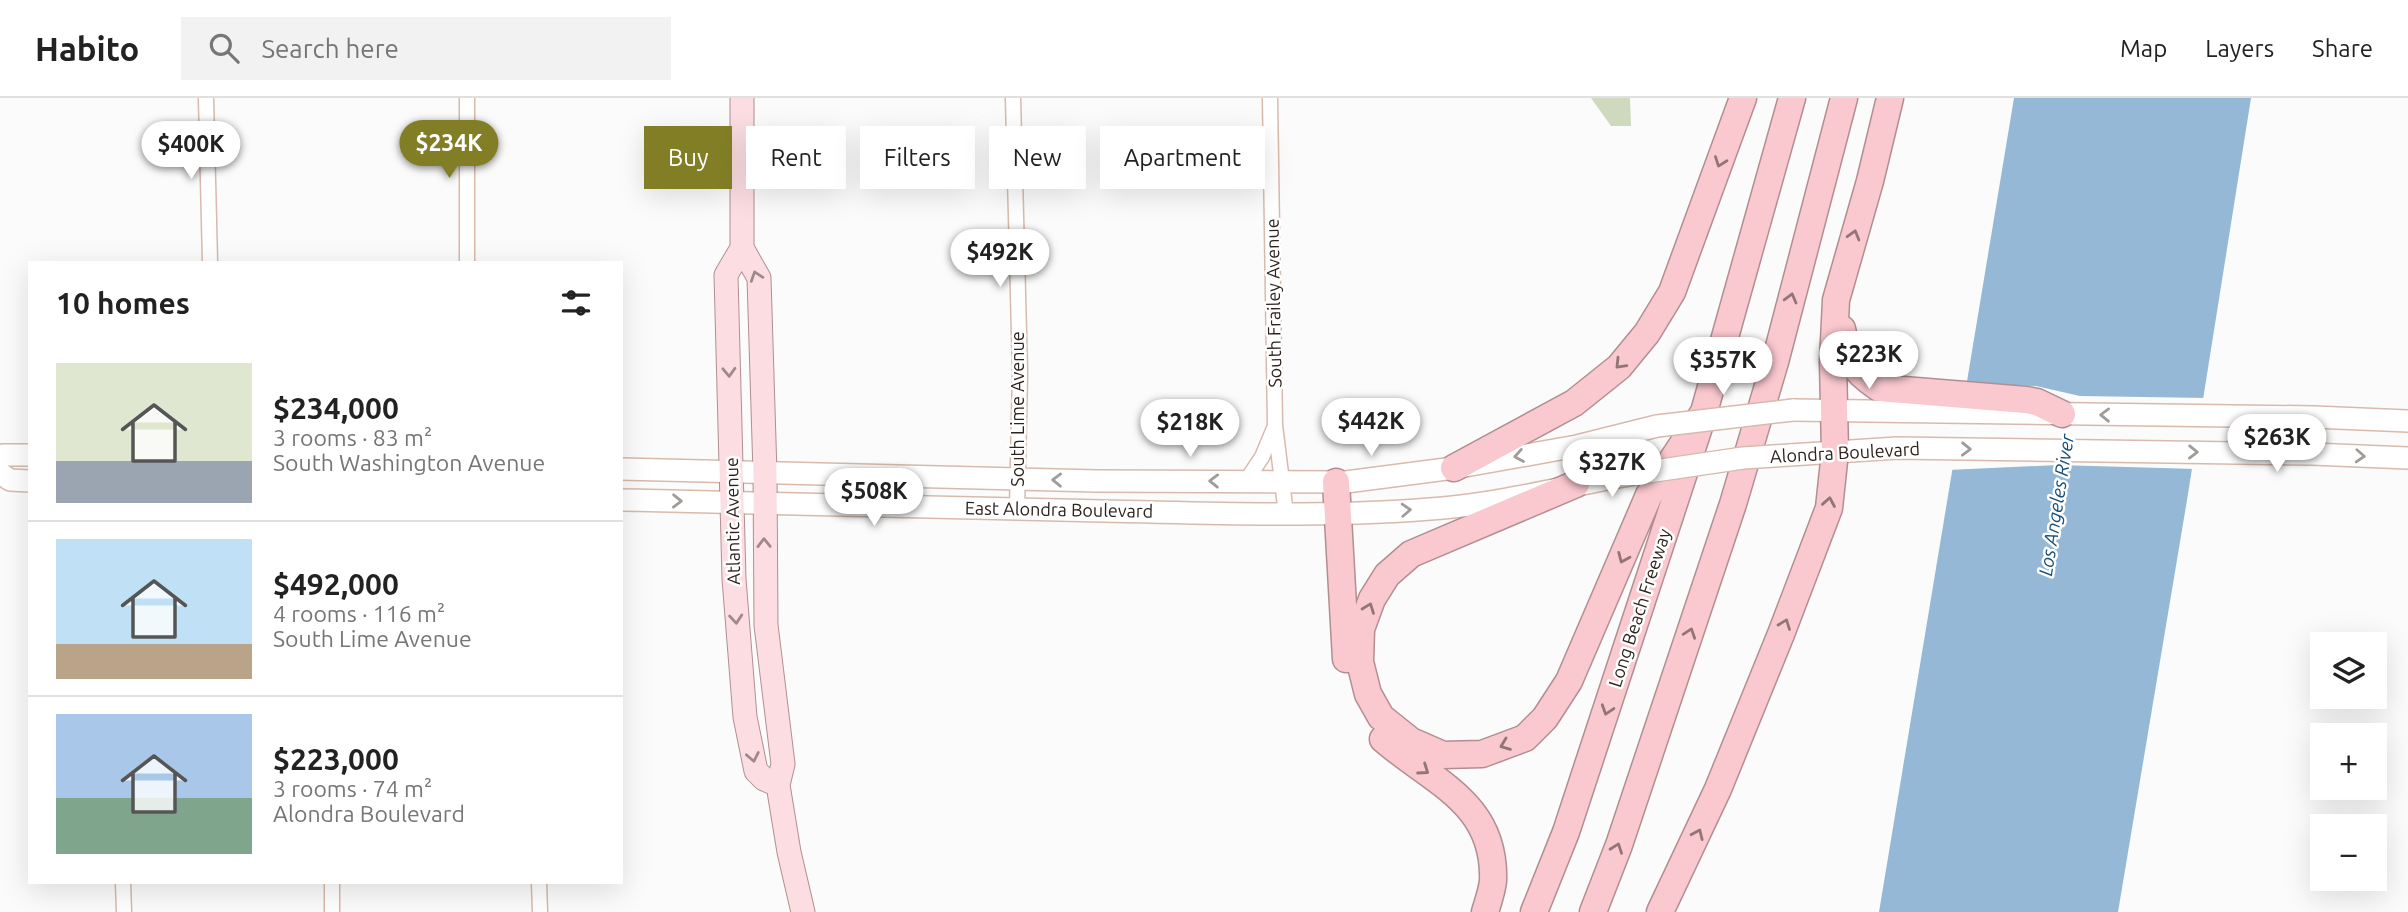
<!DOCTYPE html>
<html lang="en">
<head>
<meta charset="utf-8">
<style>
	:root { --surface:#fff; --page:#f2f2f2; --text:#222; --muted:#767676; --line:#e0e0e0; --accent:#817e26 }
	body { margin:0; font-family:Ubuntu,sans-serif; background:var(--page); color:var(--text); height:100vh; display:flex; flex-direction:column; font-size:26px; white-space:nowrap }
	* { box-sizing:border-box; margin:0 }
	p { font-size:23px; color:var(--muted) }
	.icon { flex:none; width:38px; height:38px; fill:none; stroke:currentColor; stroke-width:2; stroke-linecap:round; stroke-linejoin:round }
	.map { position:relative; flex:1; overflow:hidden }
	.details { position:absolute; left:28px; top:163px; width:595px; height:623px; display:flex; flex-direction:column; background:var(--surface); border-radius:0px; box-shadow:0 7px 28px #0002 }
	.details>* { flex:none }
	.guide { position:absolute; left:644px; top:28px; width:665px; height:63px; display:flex; gap:14px }
	.tools { position:absolute; left:2310px; top:534px; display:grid; gap:14px }
	.tools a { display:grid; place-items:center; width:77px; height:77px; border-radius:0px; background:var(--surface); box-shadow:0 7px 28px #0002; font-size:35px }
	.price { position:absolute; translate:-50% -60px; padding:0 16px; border-radius:24px; background:#fff; color:#222; font-size:23px; line-height:46px; filter:drop-shadow(0 2px 4px #0008) }
	.price::after { content:''; position:absolute; left:50%; top:42px; width:21px; height:16px; margin-left:-10px; background:inherit; clip-path:polygon(0 0,100% 0,50% 100%) }
	.price.selected { background:var(--accent); color:#fff }
	ul { padding:0; list-style:none }
	li { display:flex; align-items:center; gap:21px; height:175px; padding:0 28px }
	li+li { border-top:2px solid var(--line) }
	li span { display:grid; place-items:center; flex:none; width:196px; height:140px; border-radius:0px; color:#555 }
	li>.icon { margin-inline-start:auto }
	span .icon { width:84px; height:84px; fill:#fffc; stroke-width:1 }
	li b { font-size:30px }
	h2 { display:flex; justify-content:space-between; align-items:center; height:84px; padding:0 28px; font-size:30px }
	.chip { padding:0 24px; border-radius:0px; background:var(--surface); box-shadow:0 7px 28px #0002; font-size:24px; line-height:63px }
	.chip.selected { background:var(--accent); color:#fff }
	header { display:flex; align-items:center; gap:42px; box-sizing:border-box; height:98px; padding:0 35px; background:var(--surface); border-bottom:2px solid var(--line) }
	header strong { font-size:33px }
	nav { display:flex; gap:38px; margin-inline-start:auto; font-size:24px }
	.search { width:490px; height:63px; background:var(--page); display:flex; align-items:center; gap:18px; box-sizing:border-box; padding:0 24px; border-radius:0px; color:var(--muted); font-size:26px }
	.map>svg:first-child { display:block }
	.green { fill:#cfd9be }
	.water { fill:#94b8d6 }
	.pier { fill:#fbfbfb }
	.lines { fill:none; stroke-linecap:round; stroke-linejoin:round }
	.minor-casing { stroke:#d8baac; stroke-width:17 }
	.secondary-casing { stroke:#d8baac; stroke-width:24 }
	.primary-casing { stroke:#b28e91; stroke-width:25 }
	.motorway-casing { stroke:#b28e91; stroke-width:29 }
	.minor { stroke:#fff; stroke-width:14 }
	.secondary { stroke:#fff; stroke-width:21 }
	.primary { stroke:#fcdee2; stroke-width:23 }
	.motorway { stroke:#fac8cf; stroke-width:26 }
	.secondary-bridge-casing { stroke:#d8baac; stroke-width:24; stroke-linecap:butt }
	.secondary-bridge { stroke:#fff; stroke-width:21 }
	.oneway { stroke:#947576 }
	.oneway2 { stroke:#9f8989 }
	.oneway3 { stroke:#a09c99 }
	.labels { text-anchor:middle; stroke-width:5; stroke-linejoin:round; paint-order:stroke }
	.street-label { font-size:18px; fill:#2d221d; stroke:#fff }
	.water-label { font-size:19px; font-style:italic; fill:#164f78; stroke:#fff }
</style>
</head>
<body>
<header>
<strong>Habito</strong>
<div class="search"><svg class="icon" aria-label="search" viewBox="0 0 24 24"><circle cx="10" cy="10" r="6"/><path d="M15 15l6 6"/></svg>Search here</div>
<nav><a>Map</a><a>Layers</a><a>Share</a></nav>
</header>
<div class="map">
<svg width="2408" height="814" viewBox="0 0 2408 814">
	<rect width="100%" height="100%" fill="#fbfbfb"/>
	<!-- green -->
	<path class="green" d="M1591,0H1630L1631,28H1611Z"/>
	<!-- water -->
	<path class="water" d="M2014,0H2251L2187,402L2118,814H1879Z"/>
	<!-- pier -->
	<path class="pier" d="M1962,286L2036,288L2080,298L2207,300L2196,371L2058,367L1948,372Z"/>
	<g class="lines">
		<defs>
			<path id="minor" d="M206,0L210,164
				M467,0V164
				M1013,0L1020,275L1017,411
				M1270,0L1275,327L1286,416
				M1246,383L1262,359L1275,328
				M123,784L124,814
				M332,784V814
				M539,784L540,814"/>
			<path id="secondary" d="M1793,312L2314,319L2408,323
				M1790,357L1897,350L2312,356L2408,360
				M0,360L3,357H30
				M621,371L1097,383L1346,384L1454,370L1577,348L1657,328
				M0,375L10,382L30,383
				M621,402C782,405 943,410 1103,413C1216,415 1330,420 1443,410C1509,404 1575,386 1641,375"/>
			<path id="primary" d="M742,0V150L726,177L734,481L745,619L756,673L764,681L778,687
				M742,150L759,180L765,375L766,527L783,666L778,687L789,754L803,814"/>
			<path id="motorway" d="M1842,231C1849,263 1851,271 1879,290L2026,302L2037,304L2062,316
				M1454,370L1574,305L1619,269L1647,235L1672,194L1743,0
				M1336,384L1346,561
				M1576,386L1411,456L1387,477L1372,501L1361,531L1360,564L1368,596L1381,619L1411,643L1443,657L1482,656L1525,640L1545,620L1569,583L1649,397L1704,314
				M1383,641C1432,684 1496,704 1493,783C1492,793 1488,804 1485,814
				M1534,814L1566,734L1704,314L1792,0
				M1593,814L1619,747L1733,406L1775,264L1844,0
				M1660,814L1718,691L1781,536L1829,410L1835,354L1833,264L1836,202L1870,83L1890,0"/>
		</defs>
		<!-- minor casing -->
		<use href="#minor" class="minor-casing"/>
		<!-- secondary casing -->
		<use href="#secondary" class="secondary-casing"/>
		<!-- primary casing -->
		<use href="#primary" class="primary-casing"/>
		<!-- motorway casing -->
		<use href="#motorway" class="motorway-casing"/>
		<!-- minor -->
		<use href="#minor" class="minor"/>
		<!-- secondary -->
		<use href="#secondary" class="secondary"/>
		<!-- primary -->
		<use href="#primary" class="primary"/>
		<!-- motorway -->
		<use href="#motorway" class="motorway"/>
		<defs>
			<path id="secondary-bridge" d="M1657,328L1793,312
				M1641,375L1743,360L1790,357"/>
		</defs>
		<!-- secondary-bridge casing -->
		<use href="#secondary-bridge" class="secondary-bridge-casing"/>
		<!-- secondary-bridge -->
		<use href="#secondary-bridge" class="secondary-bridge"/>
	</g>
	<!-- one-way arrows -->
	<defs><path id="oneway-chevron" d="M-2-3.5L2.5 0L-2 3.5" fill="none" stroke-width="1.6" stroke-linecap="round" stroke-linejoin="round" transform="scale(1.75)"/></defs>
	<g class="oneway">
		<use href="#oneway-chevron" transform="translate(1720 64) rotate(110)"/>
		<use href="#oneway-chevron" transform="translate(1854 137) rotate(-74)"/>
		<use href="#oneway-chevron" transform="translate(1791 200) rotate(-75)"/>
		<use href="#oneway-chevron" transform="translate(1620 266) rotate(134)"/>
		<use href="#oneway-chevron" transform="translate(1829 404) rotate(-80)"/>
		<use href="#oneway-chevron" transform="translate(1623 460) rotate(113)"/>
		<use href="#oneway-chevron" transform="translate(1369 510) rotate(-69)"/>
		<use href="#oneway-chevron" transform="translate(1785 526) rotate(-69)"/>
		<use href="#oneway-chevron" transform="translate(1690 535) rotate(-71)"/>
		<use href="#oneway-chevron" transform="translate(1607 612) rotate(108)"/>
		<use href="#oneway-chevron" transform="translate(1505 647) rotate(159)"/>
		<use href="#oneway-chevron" transform="translate(1424 672) rotate(35)"/>
		<use href="#oneway-chevron" transform="translate(1698 736) rotate(-66)"/>
		<use href="#oneway-chevron" transform="translate(1617 750) rotate(-70)"/>
	</g>
	<g class="oneway2">
		<use href="#oneway-chevron" transform="translate(756 178) rotate(-109)"/>
		<use href="#oneway-chevron" transform="translate(729 274) rotate(88)"/>
		<use href="#oneway-chevron" transform="translate(764 445) rotate(-91)"/>
		<use href="#oneway-chevron" transform="translate(736 521) rotate(85)"/>
		<use href="#oneway-chevron" transform="translate(753 659) rotate(79)"/>
	</g>
	<g class="oneway3">
		<use href="#oneway-chevron" transform="translate(2105 317) rotate(-179)"/>
		<use href="#oneway-chevron" transform="translate(1966 351) rotate(1)"/>
		<use href="#oneway-chevron" transform="translate(2193 354) rotate(1)"/>
		<use href="#oneway-chevron" transform="translate(1519 358) rotate(170)"/>
		<use href="#oneway-chevron" transform="translate(2360 358) rotate(3)"/>
		<use href="#oneway-chevron" transform="translate(1057 382) rotate(-179)"/>
		<use href="#oneway-chevron" transform="translate(1214 383) rotate(-179)"/>
		<use href="#oneway-chevron" transform="translate(677 403) rotate(1)"/>
		<use href="#oneway-chevron" transform="translate(1406 412) rotate(-3)"/>
	</g>
	<g class="labels">
		<!-- street labels -->
		<g class="street-label">
			<text transform="translate(1274 205) rotate(-91)" y="6">South Frailey Avenue</text>
			<text transform="translate(1018 311) rotate(-90)" y="6">South Lime Avenue</text>
			<text transform="translate(1845 355) rotate(-3)" y="6">Alondra Boulevard</text>
			<text transform="translate(1059 412) rotate(1)" y="6">East Alondra Boulevard</text>
			<text transform="translate(733 423) rotate(-91)" y="6">Atlantic Avenue</text>
			<text transform="translate(1640 510) rotate(-72)" y="6">Long Beach Freeway</text>
		</g>
		<!-- water labels -->
		<g class="water-label">
			<text transform="translate(2056 407) rotate(-81)" y="7">Los Angeles River</text>
		</g>
	</g>
</svg>
<div class="tools">
<a><svg class="icon" aria-label="layers" viewBox="0 0 24 24"><path d="M12 4l9 5-9 5-9-5zM3 14l9 5 9-5"/></svg></a>
<a>+</a>
<a>−</a>
</div>
<b class="price selected" style="left:449px;top:82px">$234K</b>
<b class="price" style="left:191px;top:83px">$400K</b>
<b class="price" style="left:1000px;top:191px">$492K</b>
<b class="price" style="left:1869px;top:293px">$223K</b>
<b class="price" style="left:1723px;top:299px">$357K</b>
<b class="price" style="left:1371px;top:360px">$442K</b>
<b class="price" style="left:1190px;top:361px">$218K</b>
<b class="price" style="left:2277px;top:376px">$263K</b>
<b class="price" style="left:1612px;top:401px">$327K</b>
<b class="price" style="left:874px;top:430px">$508K</b>
<div class="guide">
<a class="chip selected">Buy</a>
<a class="chip">Rent</a>
<a class="chip">Filters</a>
<a class="chip">New</a>
<a class="chip">Apartment</a>
</div>
<section class="details">
<h2>10 homes<svg class="icon" aria-label="filters" viewBox="0 0 24 24"><path d="M4 7h16M4 17h16"/><circle cx="9" cy="7" r="2"/><circle cx="15" cy="17" r="2"/></svg></h2>
<ul>
<li><span style="background:linear-gradient(#dfe7d0 70%,#9aa5b1 0)"><svg class="icon" aria-label="home" viewBox="0 0 24 24"><path d="M3 11l9-7 9 7M6 9v11h12V9"/></svg></span><div><b>$234,000</b><p>3 rooms · 83 m²</p><p>South Washington Avenue</p></div></li>
<li><span style="background:linear-gradient(#bfe0f5 75%,#b9a48a 0)"><svg class="icon" aria-label="home" viewBox="0 0 24 24"><path d="M3 11l9-7 9 7M6 9v11h12V9"/></svg></span><div><b>$492,000</b><p>4 rooms · 116 m²</p><p>South Lime Avenue</p></div></li>
<li><span style="background:linear-gradient(#a9c7e8 60%,#7fa58c 0)"><svg class="icon" aria-label="home" viewBox="0 0 24 24"><path d="M3 11l9-7 9 7M6 9v11h12V9"/></svg></span><div><b>$223,000</b><p>3 rooms · 74 m²</p><p>Alondra Boulevard</p></div></li>
</ul>
</section>
</div>
</body>
</html>
